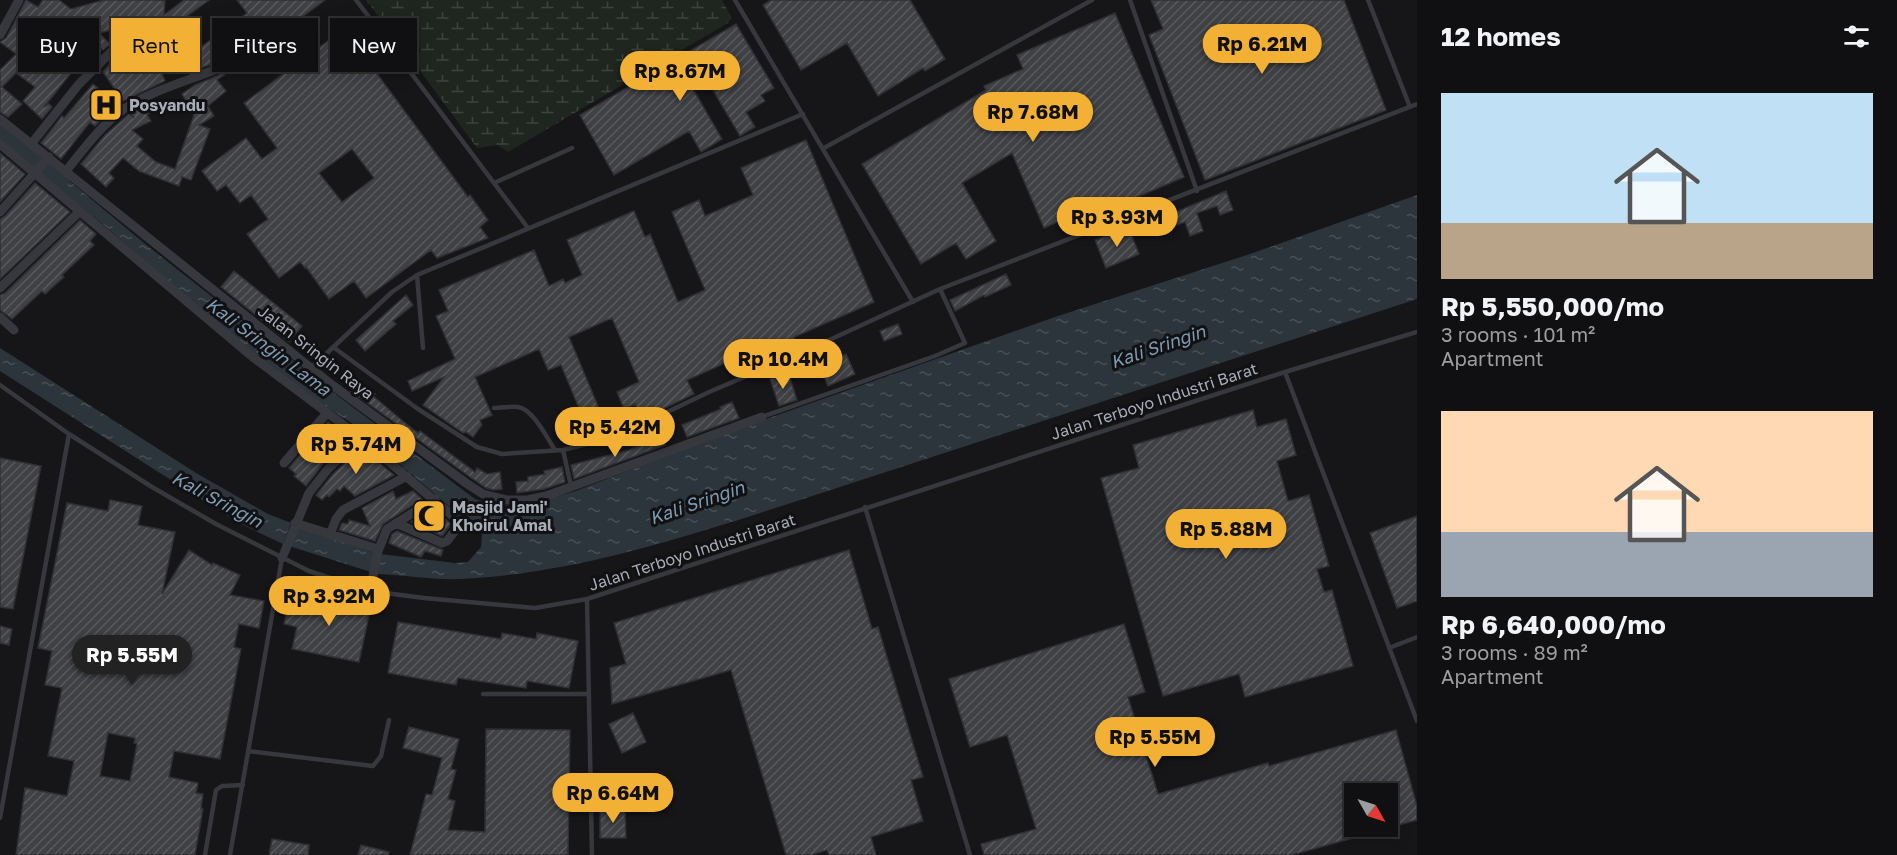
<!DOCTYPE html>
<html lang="en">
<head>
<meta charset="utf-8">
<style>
	:root { --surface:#101012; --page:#1e1e20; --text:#f1f3f6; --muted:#9c9d9f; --line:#303032; --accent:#f2b134 }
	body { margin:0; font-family:"Golos Text",sans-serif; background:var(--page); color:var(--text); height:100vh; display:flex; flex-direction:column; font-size:22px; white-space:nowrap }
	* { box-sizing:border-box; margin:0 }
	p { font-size:20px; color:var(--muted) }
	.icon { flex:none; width:33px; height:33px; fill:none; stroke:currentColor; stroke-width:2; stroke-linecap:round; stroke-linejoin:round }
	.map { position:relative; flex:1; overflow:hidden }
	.sheet { display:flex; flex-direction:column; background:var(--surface); width:480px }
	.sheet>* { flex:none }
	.guide { position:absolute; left:18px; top:18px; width:570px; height:54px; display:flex; gap:12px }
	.needle { width:39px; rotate:129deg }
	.fabs { position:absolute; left:1344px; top:783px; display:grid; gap:12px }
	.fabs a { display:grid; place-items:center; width:54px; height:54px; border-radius:0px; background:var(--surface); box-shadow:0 3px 15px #0003,0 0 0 2px var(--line); font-size:30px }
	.price { position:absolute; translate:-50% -51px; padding:0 14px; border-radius:21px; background:var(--accent); color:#111; font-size:20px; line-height:39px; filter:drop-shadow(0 2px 3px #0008) }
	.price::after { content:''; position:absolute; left:50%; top:36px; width:18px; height:14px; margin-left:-9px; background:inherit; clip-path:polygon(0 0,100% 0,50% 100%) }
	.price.current { background:#222; color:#fff }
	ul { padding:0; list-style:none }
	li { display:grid; align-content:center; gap:12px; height:318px; padding:0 24px }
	li span { display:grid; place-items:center; height:186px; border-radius:0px; color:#555 }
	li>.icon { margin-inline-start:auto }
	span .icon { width:108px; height:108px; fill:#fffc; stroke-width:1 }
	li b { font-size:26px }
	h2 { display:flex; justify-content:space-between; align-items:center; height:72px; padding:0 24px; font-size:26px }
	.tag { padding:0 21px; border-radius:0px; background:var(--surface); box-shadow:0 3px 15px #0003,0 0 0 2px var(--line); font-size:21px; line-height:54px }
	.tag.current { background:var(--accent); color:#111 }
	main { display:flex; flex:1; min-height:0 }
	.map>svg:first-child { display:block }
	.wetland { fill:url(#wetland-marsh) }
	.water { fill:url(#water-ripples) }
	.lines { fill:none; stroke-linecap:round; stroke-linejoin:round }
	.river { stroke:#2c353c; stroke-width:21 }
	.building { fill:url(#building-hatch); stroke:#303034; stroke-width:1.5; fill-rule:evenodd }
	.lane { stroke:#37383d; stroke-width:4.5 }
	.street { stroke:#37383d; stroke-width:9 }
	.labels { text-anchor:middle; stroke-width:6; stroke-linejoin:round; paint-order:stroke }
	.poi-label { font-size:16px; font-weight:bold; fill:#a8adb8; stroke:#111113; text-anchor:start }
	.street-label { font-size:16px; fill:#a8adb8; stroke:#111113 }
	.water-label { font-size:18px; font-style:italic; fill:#7f9bb3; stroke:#111113 }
</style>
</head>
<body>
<main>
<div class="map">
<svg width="1417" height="855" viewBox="0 0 1417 855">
	<defs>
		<pattern id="wetland-marsh" width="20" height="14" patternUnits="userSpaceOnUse" patternTransform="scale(1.5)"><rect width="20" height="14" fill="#1e261f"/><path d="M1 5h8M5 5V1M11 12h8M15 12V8" fill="none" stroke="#3c433d"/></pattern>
		<pattern id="water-ripples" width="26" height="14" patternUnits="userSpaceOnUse" patternTransform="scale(1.5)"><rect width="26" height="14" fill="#2c353c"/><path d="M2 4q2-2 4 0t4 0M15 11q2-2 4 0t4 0" fill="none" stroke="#485056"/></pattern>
		<pattern id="building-hatch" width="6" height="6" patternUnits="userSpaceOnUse" patternTransform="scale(1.5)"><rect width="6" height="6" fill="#404145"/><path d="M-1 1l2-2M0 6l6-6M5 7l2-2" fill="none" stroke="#595a5e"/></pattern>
	</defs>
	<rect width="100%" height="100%" fill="#161618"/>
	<!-- wetland -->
	<path class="wetland" d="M366,0H722L732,18L728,23L508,152L498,145L477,148L412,60L420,52C418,28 409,26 387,28Z"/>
	<!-- water -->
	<path class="water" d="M48,163L144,243L334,393L475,499L494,505L523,506L576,491L715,437L1055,317L1247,255L1417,195V299L757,514C658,545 564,574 460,579C433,580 405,575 378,574L380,554L455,563L468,562L481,547L482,534L350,422L317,401L223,330L105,226L40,174Z
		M0,348L196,473L268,514L291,523L283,544L237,522L0,371Z
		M298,526L375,553L371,572L289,546Z"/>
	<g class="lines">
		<!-- river -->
		<path class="river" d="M0,130L59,179"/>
	</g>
	<!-- building -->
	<path class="building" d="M26,0L38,7L43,0H59L71,9L104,0H157L165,1L164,15L184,0H209L159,37L183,38L185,46H190L194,52L247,13L237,0H325L217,80L226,91L208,106L214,116L199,125L210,129L191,180L182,177L179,186L139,171L123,158L109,173L114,178L106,187L81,164L105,135L129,114L134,118L131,113L150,102L155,109L147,115L151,121L132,130L143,139L137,146L156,162L175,169L194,115L182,94L195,85L222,74L226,70L225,65L217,62L190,72L187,64L160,69L165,81L123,101L103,72L121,51L145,47V22L99,33L110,44L103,50L95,43L44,107L49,104L52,107L42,119L23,101L35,87L16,73L2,87L22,104L8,117L0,112V70L16,54L0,42L6,38Z
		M771,0H910L945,59L925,71L923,68L878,96L847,43L801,70L763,5Z
		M1151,0H1344L1386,110L1205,180L1149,35L1163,29Z
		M1115,13L1184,177L1086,219L1082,211L1044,228L1012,153L962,183L996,241L966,259L956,243L921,264L862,164L986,90L984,86L1023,69L1017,55Z
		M736,24L774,88L761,95L765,101L746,112L755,127L740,136L707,80L693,89L722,139L701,152L689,131L614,175L580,115Z
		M344,29L468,197L470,195L488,220L480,227L488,238L437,258L431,250L366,298L354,281L329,299L306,267L305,268L300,262L279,278L247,234L268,219L251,195L240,203L226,185L217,191L202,171L246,138L262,159L277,148L244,103ZM352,149L374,178L342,202L319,173Z
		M93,84L114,101L104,114L106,115L95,126L90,122L61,159L41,143L62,116L64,118Z
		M806,140L874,302L794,337L796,341L764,354L761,347L687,380L694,394L642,419L635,404L624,409L617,392L639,382L612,318L569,337L608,430L598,435L593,422L586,425L561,365L548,370L539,349L475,377L492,415L480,420L482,425L473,437L466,432L463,433L423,405L444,377L412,391L408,381L455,359L436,316L448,311L439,290L534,250L549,286L563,279L565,283L582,275L567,240L634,211L645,237L650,234L678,302L705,290L672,212L699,200L705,216L753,195L741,168Z
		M0,153L25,174L0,202Z
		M35,183L70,212L0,279V219L5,216Z
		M1226,191L1233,210L1220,215L1217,206L1197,213L1203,231L1190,236L1185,222L1158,232L1156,226L1141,232L1138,223L1168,212L1171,214Z
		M80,220L96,234L90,241L94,245L62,275L64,277L45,294L42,291L12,319L0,310V295L5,293Z
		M1129,228L1139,254L1106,268L1095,240Z
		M234,271L302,326L289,342L221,287Z
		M1006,274L1011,285L985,297L984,295L955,311L950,300Z
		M406,295L413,305L393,321L396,324L365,351L356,340Z
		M898,324L902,334L884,341L880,331Z
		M846,354L855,374L828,386L819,366Z
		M782,375L784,380L790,378L797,400L779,406L770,379Z
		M357,383L375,394L373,396L404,422L418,433L420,431L475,472L477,468L487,474L500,472L502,489L494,490L486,488L470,477L351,391Z
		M732,402L739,418L687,437L682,425L721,409L720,407Z
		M1253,410L1257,427L1286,419L1296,455L1277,461L1288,501L1309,495L1329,566L1317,569L1324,592L1332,590L1353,666L1245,697L1239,674L1163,696L1101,478L1139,468L1133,445Z
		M328,422L351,439L323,464L306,486L294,476L296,474L289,468Z
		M660,434L665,445L574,479L571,465L629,450L651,440V438Z
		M361,447L394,475L355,496L344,486L340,491L337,489L329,497L327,495L322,500L316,495L333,474Z
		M0,458L41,466L13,609L0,607Z
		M562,467L565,482L544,489L517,493L516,482L528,481V477L545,474L544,471Z
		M393,491L396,499L413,491L422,499L383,524L375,541L339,530L342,523L348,524L349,520L370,526L362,508Z
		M110,500L142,506L138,525L175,532L162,594L189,550L212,565L213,563L240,575L230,595L264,601L259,628L239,624L234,647L241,649L220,759L174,751L169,777L198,783L196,793L203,794L201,808L203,809L195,855H16L25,788L67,796L74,761L48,756L62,688L45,685L52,651L38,648L67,503L108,511ZM108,733L135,738L134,743L137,744L130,781L100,776Z
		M433,508L451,524L442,536L411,522Z
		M1417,516V601L1397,608L1370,533Z
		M397,531L443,550L441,556L425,551L421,557L389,543L392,534Z
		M849,550L872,629L878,627L923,777L911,780L923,821L871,837L876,855H829L827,850L812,855H786L731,670L612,704L610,668L626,664L614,623Z
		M314,594L371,606L359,662L292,649L297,627L284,624L289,602L311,606Z
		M398,622L501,639L502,633L536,639L537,633L578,641L569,688L527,681L526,688L458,678L456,685L388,673Z
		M1124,624L1145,692L1128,697L1158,794L1268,763L1269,766L1396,730L1417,806V820L1388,828V794H1354V826H1384L1385,829L1292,855H984L981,844L1036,829L1007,735L970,747L949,679Z
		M0,626L12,629L9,645L0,643Z
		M633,713L646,742L622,753L609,724Z
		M409,727L459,739L451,769L456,770L448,799L455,801L448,830L485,832L486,729L570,730L568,855H410L426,794L432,795L442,758L403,748Z
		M600,810H625L626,838H600Z
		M272,839L309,845L308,855H269Z
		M361,845L389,852L388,855H358Z"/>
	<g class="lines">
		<!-- lane -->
		<path class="lane" d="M356,0L528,228
			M735,0L913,302
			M1130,0L1197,191
			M1368,0L1410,107
			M824,148L1092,0
			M494,183L572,148
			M417,275L423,348
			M333,347L418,409L477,447L502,454L563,450
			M311,368L392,292L417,275L803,114
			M1285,372L1417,721
			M0,385L69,434L152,487L216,524L309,571L370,591L424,598L535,608L587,599L1285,372L1417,332
			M494,408C502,408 511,406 518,407C533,409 547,438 555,450
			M762,417L935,356L965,343L940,289
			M571,486L563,450L591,443L638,426L709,392L801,353L940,289L1417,104
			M865,507L970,855
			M587,599L592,855
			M1389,648L1417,637
			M483,694H589
			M248,751L373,766L381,756L389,720
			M0,818L69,434
			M205,855L216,790L222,786L243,785
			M230,855L282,558"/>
		<!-- street -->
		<path class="street" d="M0,35L19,0
			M0,119L332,385L466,483L483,494L507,500H527L546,496L762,417
			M32,143L79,84L114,49
			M0,144L254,358L361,438L461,523L447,541L442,543L396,523
			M66,171C83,150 101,125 124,109C152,90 188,81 219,68
			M0,212L49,157
			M0,288L79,212
			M0,317L14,330
			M284,463L327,413
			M295,523L378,549
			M330,535L336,519L343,510L407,476
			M282,558L309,493L328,469L361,438
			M370,591L378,551L387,529L435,499"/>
	</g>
	<!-- icons -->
	<defs>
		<symbol id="hospital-square" viewBox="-11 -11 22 22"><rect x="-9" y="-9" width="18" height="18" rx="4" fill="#f2b134" stroke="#111113"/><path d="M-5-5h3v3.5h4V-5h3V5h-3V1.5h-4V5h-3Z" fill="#111"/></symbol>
		<symbol id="mosque-square" viewBox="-11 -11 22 22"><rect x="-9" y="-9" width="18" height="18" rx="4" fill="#f2b134" stroke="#111113"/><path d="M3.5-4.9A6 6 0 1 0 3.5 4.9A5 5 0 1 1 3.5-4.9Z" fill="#111"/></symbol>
	</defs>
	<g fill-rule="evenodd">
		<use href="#hospital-square" x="87" y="86" width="38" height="38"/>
		<use href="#mosque-square" x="410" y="497" width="38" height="38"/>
	</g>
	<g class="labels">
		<!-- poi labels -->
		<g class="poi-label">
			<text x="129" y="111">Posyandu</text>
			<text x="452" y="513">Masjid Jami'<tspan x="452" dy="18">Khoirul Amal</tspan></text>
		</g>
		<!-- street labels -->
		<g class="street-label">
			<text transform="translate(316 352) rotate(38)" y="6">Jalan Sringin Raya</text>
			<text transform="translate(1154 401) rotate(-18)" y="6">Jalan Terboyo Industri Barat</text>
			<text transform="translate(692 552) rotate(-18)" y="6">Jalan Terboyo Industri Barat</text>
		</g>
		<!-- water labels -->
		<g class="water-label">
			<text transform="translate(268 347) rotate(37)" y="6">Kali Sringin Lama</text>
			<text transform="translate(1158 347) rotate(-19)" y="6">Kali Sringin</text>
			<text transform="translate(217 500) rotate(28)" y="6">Kali Sringin</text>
			<text transform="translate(697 503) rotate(-19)" y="6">Kali Sringin</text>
		</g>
	</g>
</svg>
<div class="fabs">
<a><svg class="needle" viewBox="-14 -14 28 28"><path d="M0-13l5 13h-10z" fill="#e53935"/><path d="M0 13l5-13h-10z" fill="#9c9d9f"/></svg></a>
</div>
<b class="price" style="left:1262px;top:75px">Rp 6.21M</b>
<b class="price" style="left:680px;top:102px">Rp 8.67M</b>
<b class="price" style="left:1033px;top:143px">Rp 7.68M</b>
<b class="price" style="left:1117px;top:248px">Rp 3.93M</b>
<b class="price" style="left:783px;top:390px">Rp 10.4M</b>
<b class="price" style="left:615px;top:458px">Rp 5.42M</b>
<b class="price" style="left:356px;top:475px">Rp 5.74M</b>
<b class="price" style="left:1226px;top:560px">Rp 5.88M</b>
<b class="price" style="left:329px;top:627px">Rp 3.92M</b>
<b class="price current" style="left:132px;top:686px">Rp 5.55M</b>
<b class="price" style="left:1155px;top:768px">Rp 5.55M</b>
<b class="price" style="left:613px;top:824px">Rp 6.64M</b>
<div class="guide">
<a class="tag">Buy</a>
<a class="tag current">Rent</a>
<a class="tag">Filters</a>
<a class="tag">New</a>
</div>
</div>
<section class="sheet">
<h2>12 homes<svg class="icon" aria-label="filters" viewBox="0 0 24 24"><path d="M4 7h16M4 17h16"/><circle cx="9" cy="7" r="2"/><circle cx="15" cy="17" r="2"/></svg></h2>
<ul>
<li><span style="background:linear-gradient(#bfe0f5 70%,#b9a48a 0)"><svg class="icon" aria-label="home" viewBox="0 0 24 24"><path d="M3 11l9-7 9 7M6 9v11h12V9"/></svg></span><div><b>Rp 5,550,000/mo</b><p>3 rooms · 101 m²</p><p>Apartment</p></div></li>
<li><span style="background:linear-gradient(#ffd9b3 65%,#9aa5b1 0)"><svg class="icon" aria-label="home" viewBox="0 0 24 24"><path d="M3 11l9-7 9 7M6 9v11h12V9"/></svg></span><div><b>Rp 6,640,000/mo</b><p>3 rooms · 89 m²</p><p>Apartment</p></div></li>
</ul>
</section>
</main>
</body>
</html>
